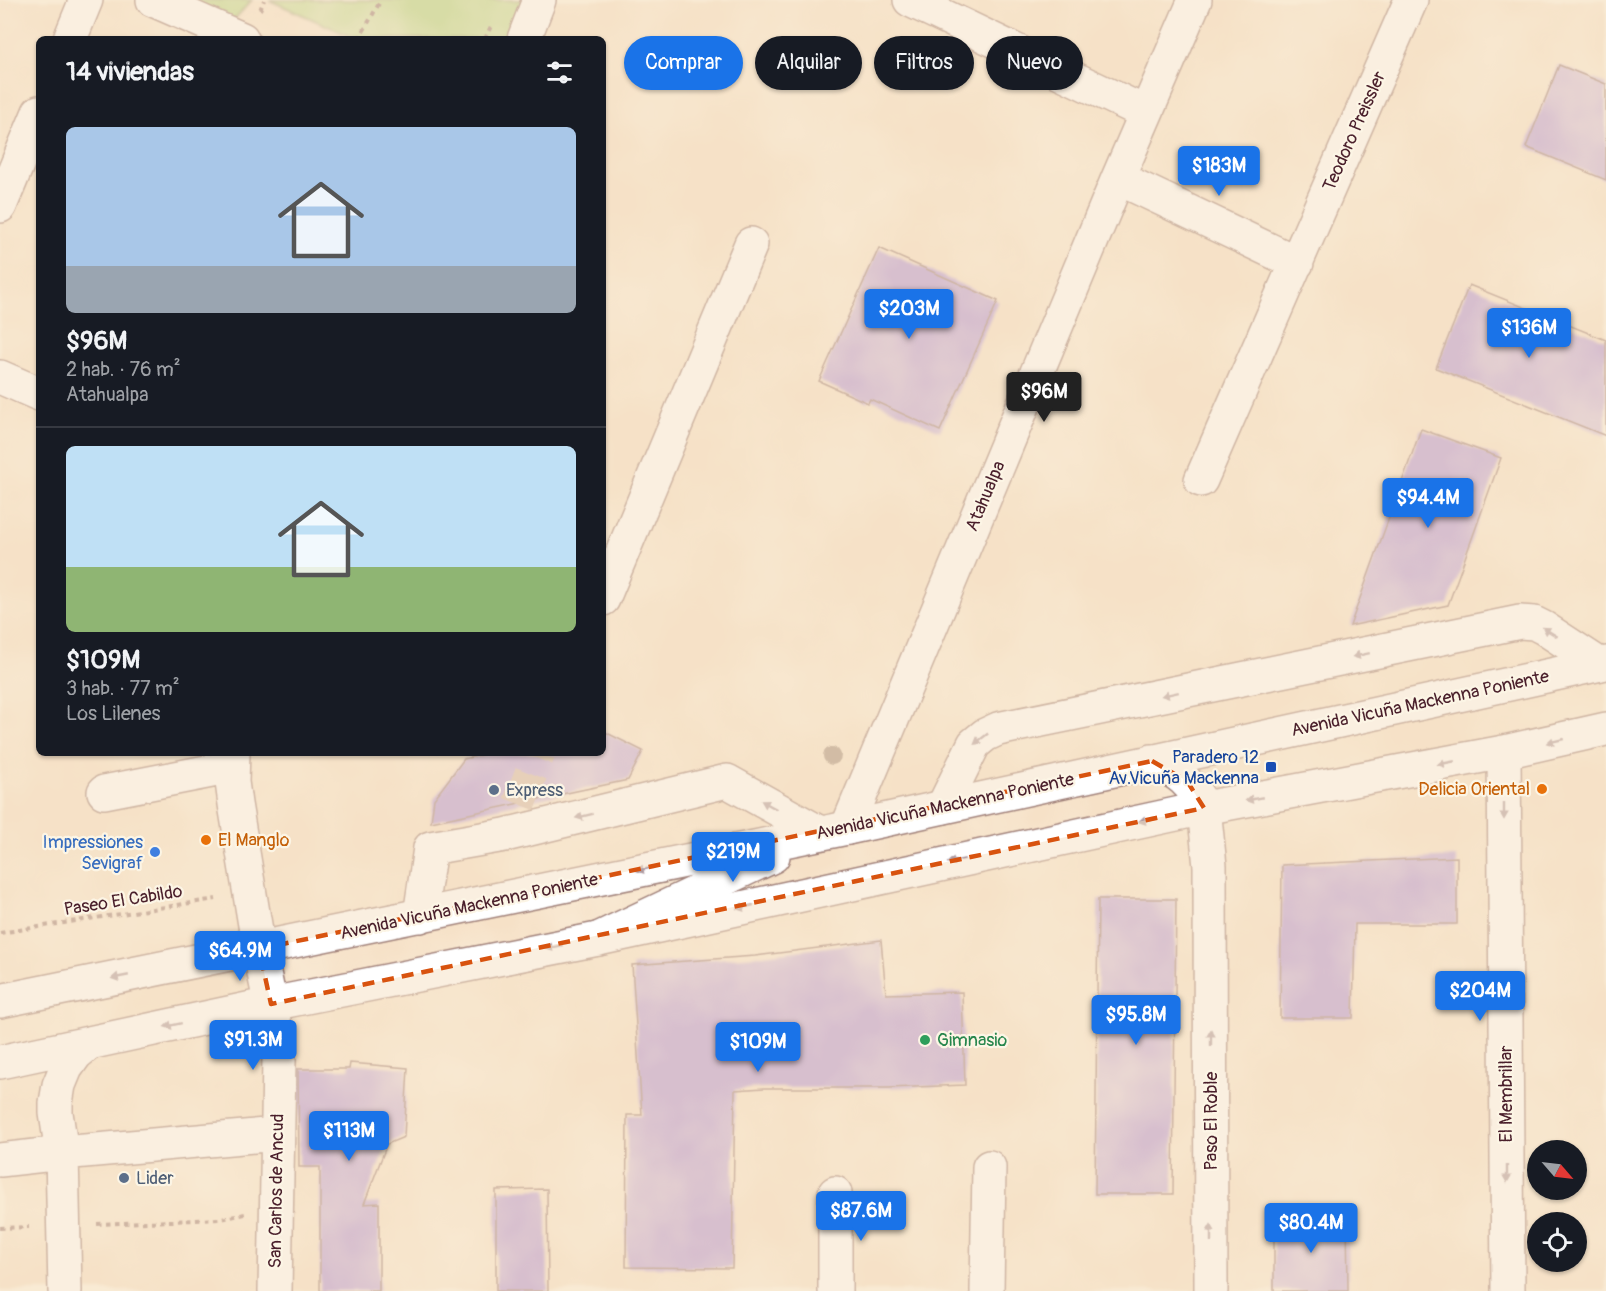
<!DOCTYPE html>
<html lang="es">
<head>
<meta charset="utf-8">
<style>
	:root { --surface:#171b24; --page:#20242c; --text:#f1f3f6; --muted:#9ea1a6; --line:#363941; --accent:#1a73e8 }
	body { margin:0; font-family:Pangolin,sans-serif; background:var(--page); color:var(--text); height:100vh; display:flex; flex-direction:column; font-size:22px; white-space:nowrap }
	* { box-sizing:border-box; margin:0 }
	p { font-size:20px; color:var(--muted) }
	.icon { flex:none; width:33px; height:33px; fill:none; stroke:currentColor; stroke-width:2; stroke-linecap:round; stroke-linejoin:round }
	.map { position:relative; flex:1; overflow:hidden }
	.drawer { position:absolute; left:36px; top:36px; width:570px; height:720px; display:flex; flex-direction:column; background:var(--surface); border-radius:9px; box-shadow:0 2px 4px #0004 }
	.drawer>* { flex:none }
	.hud { position:absolute; left:624px; top:36px; width:570px; height:54px; display:flex; gap:12px }
	.needle { width:39px; rotate:118deg }
	.controls { position:absolute; left:1527px; top:1140px; display:grid; gap:12px }
	.controls a { display:grid; place-items:center; width:60px; height:60px; border-radius:50%; background:var(--surface); box-shadow:0 2px 4px #0004; font-size:30px }
	.price { position:absolute; translate:-50% -51px; padding:0 14px; border-radius:6px; background:var(--accent); color:#fff; font-size:20px; line-height:39px; filter:drop-shadow(0 2px 3px #0008) }
	.price::after { content:''; position:absolute; left:50%; top:36px; width:18px; height:14px; margin-left:-9px; background:inherit; clip-path:polygon(0 0,100% 0,50% 100%) }
	.price.active { background:#222; color:#fff }
	ul { padding:0; list-style:none }
	li { display:grid; align-content:center; gap:12px; height:318px; padding:0 30px }
	li+li { border-top:2px solid var(--line) }
	li span { display:grid; place-items:center; height:186px; border-radius:9px; color:#555 }
	li>.icon { margin-inline-start:auto }
	span .icon { width:108px; height:108px; fill:#fffc; stroke-width:1 }
	li b { font-size:26px }
	h2 { display:flex; justify-content:space-between; align-items:center; height:72px; padding:0 30px; font-size:26px }
	.pill { padding:0 21px; border-radius:27px; background:var(--surface); box-shadow:0 2px 4px #0004; font-size:21px; line-height:54px }
	.pill.active { background:var(--accent); color:#fff }
	.map>svg:first-child { display:block }
	.green { fill:#b2d57e; stroke:#7e7a54; stroke-width:1.5 }
	.building { fill:#b295d8 }
	.lines { fill:none; stroke-linecap:round; stroke-linejoin:round }
	.minor-tunnel { stroke:#d4baa8; stroke-width:33; stroke-dasharray:33 16; stroke-linecap:butt }
	.minor-casing { stroke:#a08079; stroke-width:36 }
	.major-casing { stroke:#a08079; stroke-width:36 }
	.path { stroke:#a08079; stroke-width:4; stroke-dasharray:4.5 4.5; stroke-linecap:butt }
	.minor { stroke:#fff; stroke-width:33 }
	.major { stroke:#fff; stroke-width:33 }
	.tree { fill:#a68f7d }
	.oneway { fill:#ae9aa0 }
	.marked { fill:none; stroke:#d8530f; stroke-width:4.5; stroke-dasharray:12 8; stroke-linejoin:round }
	.transit-dot { fill:#1a4fb4; stroke:#fcf5e5; stroke-width:2 }
	.food-dot { fill:#e8710a; stroke:#fcf5e5; stroke-width:2 }
	.service-dot { fill:#5c6f8a; stroke:#fcf5e5; stroke-width:2 }
	.shop-dot { fill:#3f7fe0; stroke:#fcf5e5; stroke-width:2 }
	.leisure-dot { fill:#2e9e5b; stroke:#fcf5e5; stroke-width:2 }
	.labels { text-anchor:middle; stroke-width:4.5; stroke-linejoin:round; paint-order:stroke }
	.street-label { font-size:18px; fill:#4a1f2b; stroke:#fcf5e5 }
	.transit-label { font-size:18px; fill:#164399; stroke:#fcf5e5; text-anchor:end }
	.food-label { font-size:18px; fill:#c56008; stroke:#fcf5e5; text-anchor:end }
	.service-label { font-size:18px; fill:#4e5e75; stroke:#fcf5e5; text-anchor:start }
	.shop-label { font-size:18px; fill:#366cbe; stroke:#fcf5e5; text-anchor:end }
	.leisure-label { font-size:18px; fill:#27864d; stroke:#fcf5e5; text-anchor:start }
</style>
</head>
<body>
<div class="map">
<svg width="1606" height="1291" viewBox="0 0 1606 1291">
	<rect width="100%" height="100%" fill="#fcf5e5"/>
	<filter id="ink" filterUnits="userSpaceOnUse"><feTurbulence type="fractalNoise" baseFrequency=".0167" numOctaves="2"/><feDisplacementMap in="SourceGraphic" scale="12" xChannelSelector="R" yChannelSelector="G"/><feConvolveMatrix kernelMatrix="1 2 1 2 8 2 1 2 1" color-interpolation-filters="sRGB"/></filter>
	<filter id="wash" filterUnits="userSpaceOnUse"><feTurbulence type="fractalNoise" baseFrequency=".008" numOctaves="4" result="noise"/><feDisplacementMap in="SourceGraphic" scale="24" xChannelSelector="R" yChannelSelector="G"/><feGaussianBlur stdDeviation="1.35" result="paint"/><feColorMatrix in="noise" values="0 0 0 0 0 0 0 0 0 0 0 0 0 0 0 0 0 1.4 0 .05"/><feComposite in="paint" operator="in"/></filter>
	<g filter="url(#wash)">
		<rect width="100%" height="100%" fill="#f6e1c7"/>
		<!-- green -->
		<path class="green" d="M178,0H252L231,23Z
			M269,0H526L508,39H357Z"/>
		<g id="blocks">
			<!-- building -->
			<path class="building" d="M1559,65L1606,84V180L1526,147Z
				M879,248L998,301L940,431L870,399L868,403L819,381Z
				M1469,285L1606,340V436L1436,368Z
				M1421,429L1501,458L1448,605L1350,626Z
				M603,731L643,751L628,780L431,822L434,799L464,759L489,753H603Z
				M1457,857V924H1355L1353,1018H1280L1282,865Z
				M1098,899H1176L1173,1194H1095Z
				M881,940L886,994L962,992L965,1085L888,1088H764L735,1090L732,1268L626,1267L627,1115H642L632,965L755,956Z
				M350,1063L408,1068L404,1137L387,1144L364,1204L379,1203V1291H320V1167H299L298,1069H349Z
				M547,1189L548,1291H496V1190Z
				M1274,1217L1347,1218L1348,1291H1274Z"/>
		</g>
	</g>
	<g filter="url(#ink)">
		<use href="#blocks" fill-opacity="0" stroke="#a08079" stroke-width="1.5"/>
		<g class="lines">
			<!-- minor-tunnel -->
			<path class="minor-tunnel" d="M519,804L539,753"/>
			<defs>
				<path id="minor" d="M153,0L242,39
					M910,0L1146,113
					M70,39L86,0
					M524,39L539,0
					M1118,178L1297,263
					M0,206L39,112
					M0,377L39,394
					M1201,480L1411,0
					M603,599L751,244
					M1504,752L1508,1291
					M233,753L232,782L235,804L259,949L278,1040L279,1060L275,1291
					M104,792L232,767
					M943,807L974,744L985,735L998,729L1520,622L1534,623L1544,628L1599,664
					M1204,808L1210,866L1211,1291
					M847,828L1118,178L1195,0
					M420,916L430,848L505,835L727,781L820,833
					M0,1062L271,1004L598,939L1204,808L1504,752L1606,729
					M0,1160L62,1153L277,1134
					M65,1291L62,1153L56,1113V1103L59,1085L66,1068L76,1054L88,1044
					M835,1291V1193
					M987,1291L989,1167"/>
				<path id="major" d="M1152,761C1179,772 1191,782 1204,808
					M598,939L773,856
					M0,1001L847,828L1606,663"/>
			</defs>
			<!-- minor casing -->
			<use href="#minor" class="minor-casing"/>
			<!-- major casing -->
			<use href="#major" class="major-casing"/>
			<!-- path -->
			<path class="path" d="M260,10L264,0
				M359,39L381,0
				M485,39L491,26
				M0,933L216,899
				M97,1224L221,1219L245,1214
				M0,1228L29,1227"/>
			<!-- minor -->
			<use href="#minor" class="minor"/>
			<!-- major -->
			<use href="#major" class="major"/>
		</g>
		<!-- trees -->
		<circle class="tree" cx="832" cy="756" r="9"/>
		<!-- one-way arrows -->
		<defs><path id="oneway-solid" d="M-6-.8H1V-3.2L6.5 0L1 3.2V.8H-6Z" transform="scale(1.5)"/></defs>
		<g class="oneway">
			<use href="#oneway-solid" transform="translate(1550 632) rotate(-148)"/>
			<use href="#oneway-solid" transform="translate(1361 655) rotate(168)"/>
			<use href="#oneway-solid" transform="translate(1170 694) rotate(168)"/>
			<use href="#oneway-solid" transform="translate(981 739) rotate(142)"/>
			<use href="#oneway-solid" transform="translate(1555 741) rotate(167)"/>
			<use href="#oneway-solid" transform="translate(1446 763) rotate(169)"/>
			<use href="#oneway-solid" transform="translate(1254 799) rotate(169)"/>
			<use href="#oneway-solid" transform="translate(769 805) rotate(-151)"/>
			<use href="#oneway-solid" transform="translate(1504 811) rotate(90)"/>
			<use href="#oneway-solid" transform="translate(584 816) rotate(166)"/>
			<use href="#oneway-solid" transform="translate(1147 820) rotate(168)"/>
			<use href="#oneway-solid" transform="translate(956 861) rotate(168)"/>
			<use href="#oneway-solid" transform="translate(645 869) rotate(168)"/>
			<use href="#oneway-solid" transform="translate(745 907) rotate(168)"/>
			<use href="#oneway-solid" transform="translate(554 947) rotate(168)"/>
			<use href="#oneway-solid" transform="translate(120 977) rotate(169)"/>
			<use href="#oneway-solid" transform="translate(173 1025) rotate(168)"/>
			<use href="#oneway-solid" transform="translate(1211 1038) rotate(-90)"/>
			<use href="#oneway-solid" transform="translate(1507 1174) rotate(90)"/>
			<use href="#oneway-solid" transform="translate(1211 1233) rotate(-90)"/>
		</g>
	</g>
	<!-- marked area -->
	<path d="M0 0H1606V1291H0ZM1152,761L1187,781L1204,808L271,1004L259,949Z" fill="#f6e1c7" fill-opacity=".55" fill-rule="evenodd"/>
	<path class="marked" d="M1152,761L1187,781L1204,808L271,1004L259,949Z"/>
	<!-- markers -->
	<rect class="transit-dot" x="1265" y="761" width="12" height="12" rx="3"/>
	<g class="food-dot">
		<circle cx="1542" cy="789" r="6"/>
		<circle cx="206" cy="840" r="6"/>
	</g>
	<g class="service-dot">
		<circle cx="494" cy="790" r="6"/>
		<circle cx="124" cy="1178" r="6"/>
	</g>
	<circle class="shop-dot" cx="155" cy="852" r="6"/>
	<circle class="leisure-dot" cx="925" cy="1040" r="6"/>
	<g class="labels">
		<!-- street labels -->
		<g class="street-label">
			<text transform="translate(1354 131) rotate(-66)" y="6">Teodoro Preissler</text>
			<text transform="translate(985 496) rotate(-67)" y="6">Atahualpa</text>
			<text transform="translate(1420 703) rotate(-12)" y="6">Avenida Vicuña Mackenna Poniente</text>
			<text transform="translate(945 806) rotate(-12)" y="6">Avenida Vicuña Mackenna Poniente</text>
			<text transform="translate(123 900) rotate(-9)" y="6">Paseo El Cabildo</text>
			<text transform="translate(469 906) rotate(-12)" y="6">Avenida Vicuña Mackenna Poniente</text>
			<text transform="translate(1506 1094) rotate(-90)" y="6">El Membrillar</text>
			<text transform="translate(1211 1121) rotate(-90)" y="6">Paso El Roble</text>
			<text transform="translate(276 1191) rotate(-89)" y="6">San Carlos de Ancud</text>
		</g>
		<!-- transit labels -->
		<g class="transit-label">
			<text x="1259" y="763">Paradero 12<tspan x="1259" dy="21">Av.Vicuña Mackenna</tspan></text>
		</g>
		<!-- food labels -->
		<g class="food-label">
			<text x="1530" y="795">Delicia Oriental</text>
			<text x="218" y="846" text-anchor="start">El Manglo</text>
		</g>
		<!-- service labels -->
		<g class="service-label">
			<text x="506" y="796">Express</text>
			<text x="136" y="1184">Lider</text>
		</g>
		<!-- shop labels -->
		<g class="shop-label">
			<text x="143" y="848">Impressiones<tspan x="143" dy="21">Sevigraf</tspan></text>
		</g>
		<!-- leisure labels -->
		<g class="leisure-label">
			<text x="937" y="1046">Gimnasio</text>
		</g>
	</g>
</svg>
<div class="controls">
<a><svg class="needle" viewBox="-14 -14 28 28"><path d="M0-13l5 13h-10z" fill="#e53935"/><path d="M0 13l5-13h-10z" fill="#9ea1a6"/></svg></a>
<a><svg class="icon" aria-label="locate" viewBox="0 0 24 24"><circle cx="12" cy="12" r="6"/><path d="M12 2v4M12 18v4M2 12h4M18 12h4"/></svg></a>
</div>
<b class="price" style="left:1219px;top:197px">$183M</b>
<b class="price" style="left:909px;top:340px">$203M</b>
<b class="price" style="left:1529px;top:359px">$136M</b>
<b class="price active" style="left:1044px;top:423px">$96M</b>
<b class="price" style="left:1428px;top:529px">$94.4M</b>
<b class="price" style="left:733px;top:883px">$219M</b>
<b class="price" style="left:240px;top:982px">$64.9M</b>
<b class="price" style="left:1480px;top:1022px">$204M</b>
<b class="price" style="left:1136px;top:1046px">$95.8M</b>
<b class="price" style="left:253px;top:1071px">$91.3M</b>
<b class="price" style="left:758px;top:1073px">$109M</b>
<b class="price" style="left:349px;top:1162px">$113M</b>
<b class="price" style="left:861px;top:1242px">$87.6M</b>
<b class="price" style="left:1311px;top:1254px">$80.4M</b>
<div class="hud">
<a class="pill active">Comprar</a>
<a class="pill">Alquilar</a>
<a class="pill">Filtros</a>
<a class="pill">Nuevo</a>
</div>
<section class="drawer">
<h2>14 viviendas<svg class="icon" aria-label="filters" viewBox="0 0 24 24"><path d="M4 7h16M4 17h16"/><circle cx="9" cy="7" r="2"/><circle cx="15" cy="17" r="2"/></svg></h2>
<ul>
<li><span style="background:linear-gradient(#a9c7e8 75%,#9aa5b1 0)"><svg class="icon" aria-label="home" viewBox="0 0 24 24"><path d="M3 11l9-7 9 7M6 9v11h12V9"/></svg></span><div><b>$96M</b><p>2 hab. · 76 m²</p><p>Atahualpa</p></div></li>
<li><span style="background:linear-gradient(#bfe0f5 65%,#8fb573 0)"><svg class="icon" aria-label="home" viewBox="0 0 24 24"><path d="M3 11l9-7 9 7M6 9v11h12V9"/></svg></span><div><b>$109M</b><p>3 hab. · 77 m²</p><p>Los Lilenes</p></div></li>
</ul>
</section>
</div>
</body>
</html>
